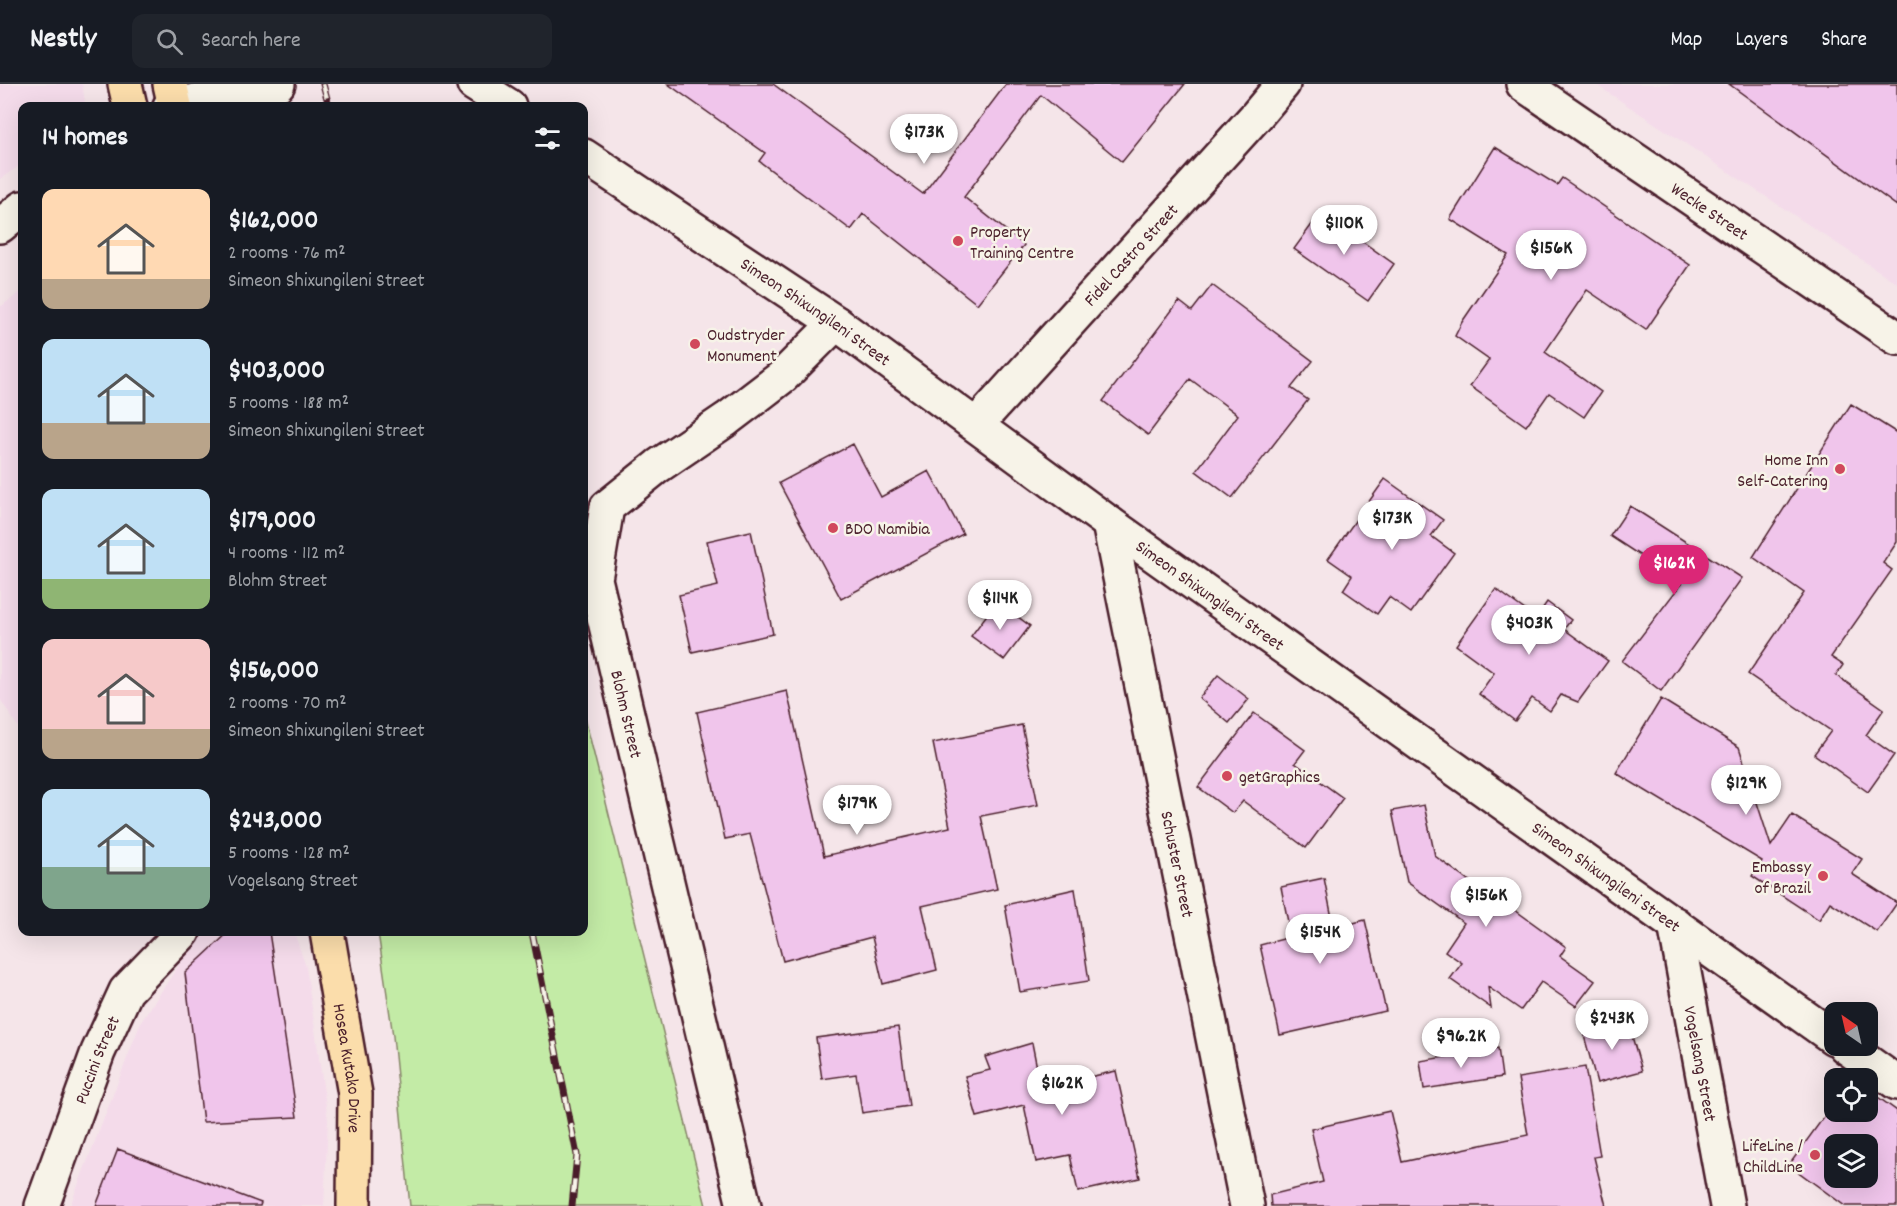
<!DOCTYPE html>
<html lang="en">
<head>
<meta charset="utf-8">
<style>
	:root { --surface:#171b24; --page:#20242c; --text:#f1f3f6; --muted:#9ea1a6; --line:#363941; --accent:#db2777 }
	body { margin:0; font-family:Dekko,sans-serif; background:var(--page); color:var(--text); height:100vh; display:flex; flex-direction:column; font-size:22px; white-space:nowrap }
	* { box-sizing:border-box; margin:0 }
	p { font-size:20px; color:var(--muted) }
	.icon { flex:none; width:33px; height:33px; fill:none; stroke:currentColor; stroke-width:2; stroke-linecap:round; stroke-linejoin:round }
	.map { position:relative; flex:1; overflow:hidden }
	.side { position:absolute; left:18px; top:18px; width:570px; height:834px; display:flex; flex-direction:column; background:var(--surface); border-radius:12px; box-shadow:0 6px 24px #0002 }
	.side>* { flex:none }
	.needle { width:39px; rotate:326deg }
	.controls { position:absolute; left:1824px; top:918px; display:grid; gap:12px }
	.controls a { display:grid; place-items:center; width:54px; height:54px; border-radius:12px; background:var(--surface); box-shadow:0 6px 24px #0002; font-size:30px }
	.price { position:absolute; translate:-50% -51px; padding:0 14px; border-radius:21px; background:#fff; color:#222; font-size:20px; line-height:39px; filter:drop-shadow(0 2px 3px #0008) }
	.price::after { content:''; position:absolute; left:50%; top:36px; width:18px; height:14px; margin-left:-9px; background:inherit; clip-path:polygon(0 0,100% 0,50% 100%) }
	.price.selected { background:var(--accent); color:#fff }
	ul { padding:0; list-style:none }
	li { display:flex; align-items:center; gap:18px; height:150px; padding:0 24px }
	li span { display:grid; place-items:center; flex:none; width:168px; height:120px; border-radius:12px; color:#555 }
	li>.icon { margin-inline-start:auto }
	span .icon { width:72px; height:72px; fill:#fffc; stroke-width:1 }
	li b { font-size:26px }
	h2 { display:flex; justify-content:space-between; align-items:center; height:72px; padding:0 24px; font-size:26px }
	header { display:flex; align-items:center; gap:36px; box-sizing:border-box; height:84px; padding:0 30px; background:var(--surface); border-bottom:2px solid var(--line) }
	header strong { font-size:28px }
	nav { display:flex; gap:33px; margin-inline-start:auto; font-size:21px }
	.search { width:420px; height:54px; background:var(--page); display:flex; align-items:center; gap:15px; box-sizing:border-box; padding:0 21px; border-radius:12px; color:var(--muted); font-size:22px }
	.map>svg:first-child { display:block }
	.built { fill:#f4dbea }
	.green { fill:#c3eba6; stroke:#868568; stroke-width:1.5 }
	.building { fill:#f0c5eb; stroke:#4a1f2b; stroke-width:1.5; fill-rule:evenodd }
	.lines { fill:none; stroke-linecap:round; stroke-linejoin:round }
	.minor-casing { stroke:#4a1f2b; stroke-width:38 }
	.major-casing { stroke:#4a1f2b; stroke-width:38 }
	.minor { stroke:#f7f3e8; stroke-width:33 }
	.major { stroke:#fbddab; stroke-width:33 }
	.rail-casing { stroke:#4a1f2b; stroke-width:7 }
	.rail { stroke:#f7f3e8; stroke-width:4.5; stroke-dasharray:14; stroke-linecap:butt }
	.poi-dot { fill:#d1495b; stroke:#f7f3e8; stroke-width:2 }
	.labels { text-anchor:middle; stroke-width:5; stroke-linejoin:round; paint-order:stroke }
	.street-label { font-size:18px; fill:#4a1f2b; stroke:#f7f3e8 }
	.poi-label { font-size:18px; fill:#4a1f2b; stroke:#f7f3e8; text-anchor:start }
</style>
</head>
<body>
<header>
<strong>Nestly</strong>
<div class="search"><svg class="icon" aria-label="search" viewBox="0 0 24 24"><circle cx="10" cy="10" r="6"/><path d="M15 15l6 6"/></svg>Search here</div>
<nav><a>Map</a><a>Layers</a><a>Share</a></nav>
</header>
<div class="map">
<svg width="1897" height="1122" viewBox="0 0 1897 1122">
	<rect width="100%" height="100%" fill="#f5e5e9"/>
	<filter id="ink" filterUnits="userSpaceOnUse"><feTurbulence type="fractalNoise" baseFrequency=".0167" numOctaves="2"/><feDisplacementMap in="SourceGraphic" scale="12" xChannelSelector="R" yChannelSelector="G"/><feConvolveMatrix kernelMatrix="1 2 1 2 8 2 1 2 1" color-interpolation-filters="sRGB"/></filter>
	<g filter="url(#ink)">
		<!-- built -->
		<path class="built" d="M0,0H82L85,17L82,22H22V80L0,95Z
			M1595,0H1897V199Z
			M22,207V649L0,615V223Z
			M209,848H294L306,883L328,1036L324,1122H70L141,938L191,863Z"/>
		<!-- green -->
		<path class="green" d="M584,630L706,1122H410L393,952L378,848H584Z"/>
		<!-- building -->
		<path class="building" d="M668,0H773L923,110L1006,0H1185L1122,78L1041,11L964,113L1024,161L977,220L863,130L851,146L759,77L765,69Z
			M1729,0H1897V122Z
			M1495,63L1557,101L1562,94L1690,181L1646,246L1587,206L1545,268L1601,308L1584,333L1549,309L1526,342L1470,302L1489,276L1455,252L1462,238L1508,171L1450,135Z
			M1321,128L1394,180L1368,217L1294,165Z
			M1212,201L1313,277L1291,304L1308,316L1232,414L1196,387L1238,331L1190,295L1148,351L1103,317L1179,217L1192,227Z
			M1851,320L1897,349V458L1883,479L1892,486L1831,573L1843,581L1836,591L1884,625L1866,651L1894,671L1868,708L1814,670L1831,647L1748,590L1804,509L1753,473Z
			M853,360L881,413L929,387L963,450L841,515L779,399Z
			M1385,395L1443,436L1431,452L1454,469L1411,529L1389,513L1377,530L1343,506L1352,492L1328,475Z
			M1630,422L1742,494L1661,607L1622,577L1682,499L1610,452Z
			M751,447L773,550L692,568L679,511L718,502L707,457Z
			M1496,505L1536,534L1547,518L1571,536L1564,545L1608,577L1578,618L1561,611L1550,627L1532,614L1515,637L1479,610L1494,589L1456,561Z
			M997,517L1030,542L1004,576L971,552Z
			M1218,591L1249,615L1229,639L1199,614Z
			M787,607L824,772L950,743L933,659L1022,641L1038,721L981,732L997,805L922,822L937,886L883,900L872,853L783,877L750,750L725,755L697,628Z
			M1661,615L1739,663L1771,762L1792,731L1862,775L1852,790L1897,819L1877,848L1830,818L1819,836L1752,792L1762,777L1616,689Z
			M1254,629L1305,666L1295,679L1343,714L1306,764L1243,717L1233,729L1198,703Z
			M1424,721L1435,772L1486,809L1487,806L1566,863L1560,872L1595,897L1576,922L1541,898L1521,926L1488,903L1491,924L1450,895L1462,879L1445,867L1464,839L1407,798L1392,727Z
			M1324,794L1334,844L1365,836L1386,927L1280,951L1260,861L1291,853L1281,803Z
			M1075,805L1089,897L1020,908L1005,821Z
			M229,848H269L297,1033L203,1038L185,889Z
			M1627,935L1642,987L1597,999L1583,948Z
			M898,943L909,1022L862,1029L856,990L822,995L816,954Z
			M1032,959L1041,1004L1116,987L1140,1094L1078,1108L1070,1071L1036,1078L1024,1021L977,1033L965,992L990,986L985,973Z
			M1498,964L1502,993L1424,1005L1420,977Z
			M1585,983L1600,1072L1594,1073L1606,1122H1271L1270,1111L1323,1098L1311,1045L1390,1027L1402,1078L1528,1051L1518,994Z
			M1868,1006L1897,1027V1122H1845L1789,1081L1834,1019V1028H1868ZM1834,1060H1868V1094H1834Z
			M118,1065L261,1119L260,1122H96Z"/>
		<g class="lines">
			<defs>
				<g id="minor">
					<path d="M474,0L509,22"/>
					<path id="s1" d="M1523,0L1897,254"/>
					<path d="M170,22L278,0"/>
					<path id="s2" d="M584,72L836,239L1109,439L1834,954"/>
					<path d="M0,142L22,124"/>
					<path id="s3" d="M976,341L1257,31L1283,0"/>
					<path id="s4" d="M1109,439L1247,1122"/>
					<path id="s5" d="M1675,840L1727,1122"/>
					<path d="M1845,962L1897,999"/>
					<path id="s6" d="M42,1122L98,968L126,907L183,848"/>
					<path d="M744,1122L595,495L607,423L658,382L727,335L782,293L836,239"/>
				</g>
				<g id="major">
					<path d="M125,0L130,22"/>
					<path d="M170,0L175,22"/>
					<path id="s7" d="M327,848L355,1010L354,1122"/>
				</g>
			</defs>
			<!-- minor casing -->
			<use href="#minor" class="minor-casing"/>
			<!-- major casing -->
			<use href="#major" class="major-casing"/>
			<!-- minor -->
			<use href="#minor" class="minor"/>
			<!-- major -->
			<use href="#major" class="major"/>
			<defs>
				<path id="rail" d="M323,0L329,22
					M532,848L577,1071L572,1122"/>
			</defs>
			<!-- rail casing -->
			<use href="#rail" class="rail-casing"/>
			<!-- rail -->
			<use href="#rail" class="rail"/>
		</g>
	</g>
	<!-- markers -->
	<g class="poi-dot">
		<circle cx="958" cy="157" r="6"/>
		<circle cx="695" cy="260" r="6"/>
		<circle cx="1840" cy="385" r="6"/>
		<circle cx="833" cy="444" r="6"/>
		<circle cx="1227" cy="692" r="6"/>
		<circle cx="1823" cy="792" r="6"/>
		<circle cx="1815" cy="1071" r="6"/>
	</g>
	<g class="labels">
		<!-- street labels -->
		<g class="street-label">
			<text dy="6" stroke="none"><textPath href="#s1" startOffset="226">Wecke Street</textPath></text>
			<text dy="6" stroke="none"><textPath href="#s3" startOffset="230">Fidel Castro Street</textPath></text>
			<text dy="6" stroke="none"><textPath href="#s2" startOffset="279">Simeon Shixungileni Street</textPath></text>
			<text dy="6" stroke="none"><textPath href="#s2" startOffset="765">Simeon Shixungileni Street</textPath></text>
			<text transform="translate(627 630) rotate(77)" y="6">Blohm Street</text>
			<text dy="6" stroke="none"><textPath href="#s4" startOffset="348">Schuster Street</textPath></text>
			<text dy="6" stroke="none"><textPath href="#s2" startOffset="1251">Simeon Shixungileni Street</textPath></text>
			<text dy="6" stroke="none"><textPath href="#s6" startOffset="156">Puccini Street</textPath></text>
			<text dy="6" stroke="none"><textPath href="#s5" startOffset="142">Vogelsang Street</textPath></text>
			<text dy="6" stroke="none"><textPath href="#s7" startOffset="138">Hosea Kutako Drive</textPath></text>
		</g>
		<!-- poi labels -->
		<g class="poi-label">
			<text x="970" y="153">Property<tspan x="970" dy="21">Training Centre</tspan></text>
			<text x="707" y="256">Oudstryder<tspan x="707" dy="21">Monument</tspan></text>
			<text x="1828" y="381" text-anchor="end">Home Inn<tspan x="1828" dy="21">Self-Catering</tspan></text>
			<text x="845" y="450">BDO Namibia</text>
			<text x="1239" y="698">getGraphics</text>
			<text x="1811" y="788" text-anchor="end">Embassy<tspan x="1811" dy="21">of Brazil</tspan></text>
			<text x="1803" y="1067" text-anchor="end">LifeLine /<tspan x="1803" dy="21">ChildLine</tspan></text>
		</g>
	</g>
</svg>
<div class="controls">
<a><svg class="needle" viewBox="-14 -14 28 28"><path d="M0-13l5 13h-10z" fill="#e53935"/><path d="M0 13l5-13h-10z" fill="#9ea1a6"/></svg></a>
<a><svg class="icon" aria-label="locate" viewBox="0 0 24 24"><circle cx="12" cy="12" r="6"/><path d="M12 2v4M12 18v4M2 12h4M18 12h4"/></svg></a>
<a><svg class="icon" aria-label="layers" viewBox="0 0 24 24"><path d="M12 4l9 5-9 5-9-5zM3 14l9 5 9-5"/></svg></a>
</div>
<b class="price" style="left:924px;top:81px">$173K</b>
<b class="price" style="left:1344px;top:172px">$110K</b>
<b class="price" style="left:1551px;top:197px">$156K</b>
<b class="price" style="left:1392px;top:467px">$173K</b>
<b class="price selected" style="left:1674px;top:512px">$162K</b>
<b class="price" style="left:1000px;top:547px">$114K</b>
<b class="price" style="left:1529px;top:572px">$403K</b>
<b class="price" style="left:1746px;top:732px">$129K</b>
<b class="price" style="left:857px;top:752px">$179K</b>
<b class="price" style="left:1486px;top:844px">$156K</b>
<b class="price" style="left:1320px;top:881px">$154K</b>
<b class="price" style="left:1612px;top:967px">$243K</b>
<b class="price" style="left:1461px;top:985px">$96.2K</b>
<b class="price" style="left:1062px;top:1032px">$162K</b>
<section class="side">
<h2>14 homes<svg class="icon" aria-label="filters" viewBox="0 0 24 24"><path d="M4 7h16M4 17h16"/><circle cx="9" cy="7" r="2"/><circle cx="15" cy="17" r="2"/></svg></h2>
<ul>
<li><span style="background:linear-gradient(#ffd9b3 75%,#b9a48a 0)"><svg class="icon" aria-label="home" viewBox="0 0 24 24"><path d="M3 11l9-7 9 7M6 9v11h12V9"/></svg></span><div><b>$162,000</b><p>2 rooms · 76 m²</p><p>Simeon Shixungileni Street</p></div></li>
<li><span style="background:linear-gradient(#bfe0f5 70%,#b9a48a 0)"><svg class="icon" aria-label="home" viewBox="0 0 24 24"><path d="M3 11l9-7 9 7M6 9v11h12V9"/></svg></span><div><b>$403,000</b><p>5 rooms · 188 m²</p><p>Simeon Shixungileni Street</p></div></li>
<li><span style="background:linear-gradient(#bfe0f5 75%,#8fb573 0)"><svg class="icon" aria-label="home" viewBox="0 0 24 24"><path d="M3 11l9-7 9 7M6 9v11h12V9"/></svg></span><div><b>$179,000</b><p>4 rooms · 112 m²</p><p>Blohm Street</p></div></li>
<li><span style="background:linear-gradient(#f6c9c9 75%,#b9a48a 0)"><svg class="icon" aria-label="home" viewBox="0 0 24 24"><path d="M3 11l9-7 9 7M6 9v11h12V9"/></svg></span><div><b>$156,000</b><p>2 rooms · 70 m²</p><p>Simeon Shixungileni Street</p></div></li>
<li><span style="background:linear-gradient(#bfe0f5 65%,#7fa58c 0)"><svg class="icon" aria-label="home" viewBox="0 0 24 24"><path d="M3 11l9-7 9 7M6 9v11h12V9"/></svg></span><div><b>$243,000</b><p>5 rooms · 128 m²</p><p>Vogelsang Street</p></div></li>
</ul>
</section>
</div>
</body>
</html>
